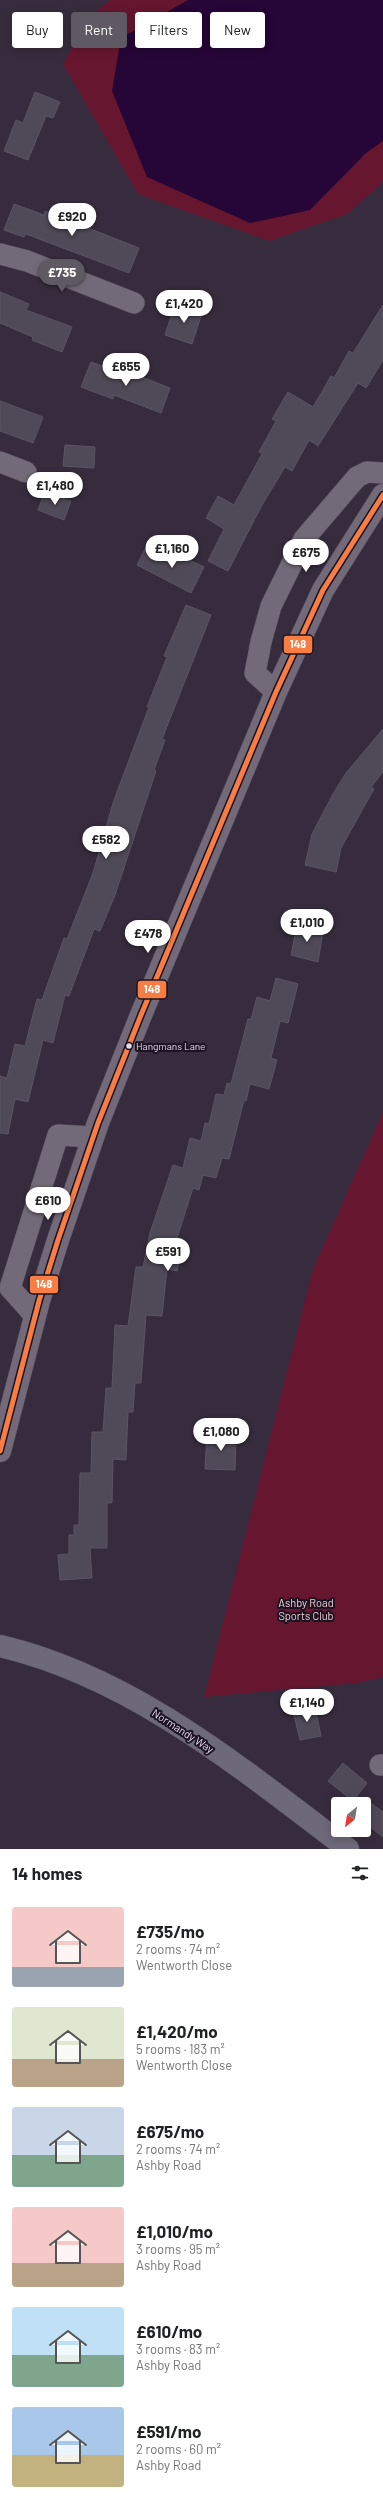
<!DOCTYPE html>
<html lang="en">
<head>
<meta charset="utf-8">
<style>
	:root { --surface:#fff; --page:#f2f2f2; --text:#202124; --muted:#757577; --accent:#5e5963 }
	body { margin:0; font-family:Barlow,sans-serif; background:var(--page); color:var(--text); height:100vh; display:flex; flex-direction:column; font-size:15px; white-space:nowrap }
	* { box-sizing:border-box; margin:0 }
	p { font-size:13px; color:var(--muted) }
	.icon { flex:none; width:22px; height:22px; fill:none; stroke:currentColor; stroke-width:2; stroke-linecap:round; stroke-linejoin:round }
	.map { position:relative; height:1849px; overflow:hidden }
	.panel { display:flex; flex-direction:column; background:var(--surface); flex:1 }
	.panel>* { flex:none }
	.banner { position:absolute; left:12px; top:12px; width:359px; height:36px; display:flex; gap:8px }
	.needle { width:26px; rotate:210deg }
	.controls { position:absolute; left:331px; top:1797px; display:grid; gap:8px }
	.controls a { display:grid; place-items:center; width:40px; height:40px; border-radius:4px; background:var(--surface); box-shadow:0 2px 10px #0003; font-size:20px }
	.price { position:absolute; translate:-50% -34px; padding:0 9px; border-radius:14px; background:#fff; color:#222; font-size:13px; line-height:26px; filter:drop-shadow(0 1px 2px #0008) }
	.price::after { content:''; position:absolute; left:50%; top:24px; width:12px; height:9px; margin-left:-6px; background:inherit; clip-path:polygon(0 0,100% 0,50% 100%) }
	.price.current { background:var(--accent); color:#fff }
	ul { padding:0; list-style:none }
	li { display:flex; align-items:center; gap:12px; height:100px; padding:0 12px }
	li span { display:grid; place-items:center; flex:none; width:112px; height:80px; border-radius:4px; color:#555 }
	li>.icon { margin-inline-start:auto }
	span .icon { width:48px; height:48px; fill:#fffc; stroke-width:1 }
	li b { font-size:17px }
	h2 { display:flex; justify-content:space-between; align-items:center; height:48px; padding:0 12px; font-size:17px }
	.pill { padding:0 14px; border-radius:4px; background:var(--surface); box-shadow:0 2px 10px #0003; font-size:14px; line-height:36px }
	.pill.current { background:var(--accent); color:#fff }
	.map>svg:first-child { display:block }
	.green { fill:#66162f }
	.water { fill:#260537 }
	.building { fill:#4f4958; stroke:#5a5463 }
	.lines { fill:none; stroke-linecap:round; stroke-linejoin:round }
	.street-casing { stroke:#534959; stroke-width:22 }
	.secondary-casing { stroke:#534959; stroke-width:23 }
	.primary-casing { stroke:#534959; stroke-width:23 }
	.street { stroke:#726a78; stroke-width:21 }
	.secondary { stroke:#726a78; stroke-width:22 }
	.primary { stroke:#6d697a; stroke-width:22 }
	.bus-1-casing { stroke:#1b1221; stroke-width:8 }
	.bus-1 { stroke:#f77d43; stroke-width:5 }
	.bus-dot { fill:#e7dbf0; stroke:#1b1221; stroke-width:1.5 }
	.labels { text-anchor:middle; stroke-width:4; stroke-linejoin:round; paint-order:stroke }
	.bus-label { font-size:10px; fill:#e7dbf0; stroke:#1b1221; text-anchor:start }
	.park-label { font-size:11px; fill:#f2cfd3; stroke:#1b1221 }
	.street-label { font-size:11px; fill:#e7dbf0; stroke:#1b1221 }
	.line-badge { stroke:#1b1221; stroke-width:1.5 }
	.badge-label { font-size:11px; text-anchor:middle; font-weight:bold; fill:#fff }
</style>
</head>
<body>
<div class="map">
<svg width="383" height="1849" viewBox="0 0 383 1849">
	<rect width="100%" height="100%" fill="#372c3d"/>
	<!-- green -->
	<path class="green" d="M110,0H383V182L347,214L269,241L138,194L63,64L88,18Z
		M383,1112V1677L357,1683L204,1697L313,1269Z"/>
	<!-- water -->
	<path class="water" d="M188,0H383V141L366,153L310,210L250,223L147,177L112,91L121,38Z"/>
	<!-- building -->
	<path class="building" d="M35,92L60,102L53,118L46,116L28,160L4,151L16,120L23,123Z
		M14,204L44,215L45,211L139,248L129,273L26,234L24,237L4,230Z
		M0,292L29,304L26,310L72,327L62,352L32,340L33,337L0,323Z
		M175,304L202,313L192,344L165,335Z
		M383,305V360L366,388L358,383L318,446L309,440L292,471L285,467L262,505L228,571L208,561L224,529L206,518L218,496L234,505L262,454L259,452L276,421L272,419L288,392L313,407L331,376L334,378L349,351L353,353Z
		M91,362L138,379L139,376L170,388L161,413L114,395L113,399L81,387Z
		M0,401L43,417L33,443L0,431Z
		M65,445L95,447L94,468L63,466Z
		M45,492L71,501L64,520L38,510Z
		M145,549L157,555L159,550L185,563L187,559L204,567L191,593L137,565Z
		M186,605L211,615L162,739L165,740L154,770L156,771L115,895L100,931L94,929L69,996L65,995L53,1043L43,1040L28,1102L15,1099L8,1134L0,1133V1076L7,1078L15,1044L25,1046L37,999L42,1000L64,938L67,939L93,873L114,800L149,707H147L167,657L164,656Z
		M383,729V772L371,787L374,789L341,848L336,872L305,865L312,834L333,794L346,773Z
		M297,925L323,931L318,962L291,955Z
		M276,978L298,984L288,1023L280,1021L271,1058L277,1060L269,1089L250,1084L246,1101L244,1100L229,1159L222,1158L216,1178L203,1175L199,1190L193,1188L177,1238L183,1239L177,1271L167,1269L162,1316L146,1315L141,1383H135L133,1412H128L126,1460L113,1459L112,1503H107V1548H90L92,1578L60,1580L58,1555L69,1554V1535H74V1525H79L80,1473H91L92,1432H103L106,1388H112L115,1325L128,1326L136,1267H143L150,1233L173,1165L183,1168L190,1138L201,1141L205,1123L209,1124L216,1094L224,1095L227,1083L231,1084L248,1019H251L257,997L270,1001Z
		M207,1434L236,1435L235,1470L205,1469Z
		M315,1707L321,1736L300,1740L293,1711Z
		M343,1763L367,1783L353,1801L328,1781Z
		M364,1798L383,1812V1837L364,1822Z"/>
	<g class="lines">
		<defs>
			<path id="street" d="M0,254L27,261L134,303
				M0,462L26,472
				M276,692L255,673L261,642L271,606L304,539L357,477L367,472L383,473
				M35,1316L10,1288L58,1135L93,1137
				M380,1765H383"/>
			<path id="secondary" d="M0,1451L39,1301L58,1240L98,1123L141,1015L276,692L323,590L383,495"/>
			<path id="primary" d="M0,1646C132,1677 241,1768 348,1849"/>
		</defs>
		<!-- street casing -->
		<use href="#street" class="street-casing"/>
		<!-- secondary casing -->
		<use href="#secondary" class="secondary-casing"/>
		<!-- primary casing -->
		<use href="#primary" class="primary-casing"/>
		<!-- street -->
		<use href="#street" class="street"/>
		<!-- secondary -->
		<use href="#secondary" class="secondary"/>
		<!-- primary -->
		<use href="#primary" class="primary"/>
		<defs>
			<path id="bus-1" d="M0,1451L39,1301L58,1240L98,1123L141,1015L276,692L323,590L383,495"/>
		</defs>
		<!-- bus-1 casing -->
		<use href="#bus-1" class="bus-1-casing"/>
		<!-- bus-1 -->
		<use href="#bus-1" class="bus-1"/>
	</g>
	<!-- markers -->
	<circle class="bus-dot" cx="129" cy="1046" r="3.5"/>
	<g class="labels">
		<!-- bus labels -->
		<g class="bus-label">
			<text x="136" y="1050">Hangmans Lane</text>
		</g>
		<!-- park labels -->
		<g class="park-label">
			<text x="306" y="1607">Ashby Road<tspan x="306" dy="13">Sports Club</tspan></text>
		</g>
		<!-- street labels -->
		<g class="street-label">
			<text transform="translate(183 1731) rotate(33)" y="4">Normandy Way</text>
		</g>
	</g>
	<g class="line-badge">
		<rect x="283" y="635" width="30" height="19" rx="4" fill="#f77d43"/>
		<rect x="137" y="980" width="30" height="19" rx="4" fill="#f77d43"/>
		<rect x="29" y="1275" width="30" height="19" rx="4" fill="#f77d43"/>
	</g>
	<g class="badge-label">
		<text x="298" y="648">148</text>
		<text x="152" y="993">148</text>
		<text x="44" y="1288">148</text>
	</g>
</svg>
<div class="controls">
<a><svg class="needle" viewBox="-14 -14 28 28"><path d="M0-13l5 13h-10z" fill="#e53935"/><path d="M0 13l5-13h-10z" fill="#757577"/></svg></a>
</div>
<b class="price" style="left:72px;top:237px">£920</b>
<b class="price current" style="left:62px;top:293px">£735</b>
<b class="price" style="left:184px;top:324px">£1,420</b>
<b class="price" style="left:126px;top:387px">£655</b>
<b class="price" style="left:55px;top:506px">£1,480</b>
<b class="price" style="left:172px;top:569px">£1,160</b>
<b class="price" style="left:306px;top:573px">£675</b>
<b class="price" style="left:106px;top:860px">£582</b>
<b class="price" style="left:307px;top:943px">£1,010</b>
<b class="price" style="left:148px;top:954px">£478</b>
<b class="price" style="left:48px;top:1221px">£610</b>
<b class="price" style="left:168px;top:1272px">£591</b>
<b class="price" style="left:221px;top:1452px">£1,080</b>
<b class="price" style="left:307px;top:1723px">£1,140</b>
<div class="banner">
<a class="pill">Buy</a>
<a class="pill current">Rent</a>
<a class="pill">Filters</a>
<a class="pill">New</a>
</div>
</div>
<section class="panel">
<h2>14 homes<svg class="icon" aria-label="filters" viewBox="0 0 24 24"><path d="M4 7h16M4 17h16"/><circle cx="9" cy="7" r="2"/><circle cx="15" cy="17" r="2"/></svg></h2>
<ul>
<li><span style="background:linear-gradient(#f6c9c9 75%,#9aa5b1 0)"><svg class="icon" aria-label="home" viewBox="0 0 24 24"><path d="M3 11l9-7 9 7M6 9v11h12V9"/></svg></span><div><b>£735/mo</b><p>2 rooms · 74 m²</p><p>Wentworth Close</p></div></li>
<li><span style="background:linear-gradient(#dfe7d0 65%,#b9a48a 0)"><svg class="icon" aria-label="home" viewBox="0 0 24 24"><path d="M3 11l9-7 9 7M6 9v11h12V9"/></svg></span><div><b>£1,420/mo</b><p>5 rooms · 183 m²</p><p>Wentworth Close</p></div></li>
<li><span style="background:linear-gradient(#c9d6e8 60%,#7fa58c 0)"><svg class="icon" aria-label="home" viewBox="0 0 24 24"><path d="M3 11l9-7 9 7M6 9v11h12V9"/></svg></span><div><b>£675/mo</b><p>2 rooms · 74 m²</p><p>Ashby Road</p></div></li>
<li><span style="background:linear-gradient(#f6c9c9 70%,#b9a48a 0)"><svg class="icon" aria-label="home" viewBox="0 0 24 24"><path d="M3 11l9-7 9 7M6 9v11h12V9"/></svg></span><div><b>£1,010/mo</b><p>3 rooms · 95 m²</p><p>Ashby Road</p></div></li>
<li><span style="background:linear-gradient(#bfe0f5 60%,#7fa58c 0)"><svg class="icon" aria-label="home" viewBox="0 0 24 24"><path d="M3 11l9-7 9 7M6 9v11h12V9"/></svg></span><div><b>£610/mo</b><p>3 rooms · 83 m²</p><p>Ashby Road</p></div></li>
<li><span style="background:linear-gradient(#a9c7e8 60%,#c2b280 0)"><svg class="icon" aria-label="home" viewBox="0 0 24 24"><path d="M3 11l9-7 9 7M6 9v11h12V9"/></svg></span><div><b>£591/mo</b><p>2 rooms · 60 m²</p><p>Ashby Road</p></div></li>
</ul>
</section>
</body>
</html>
